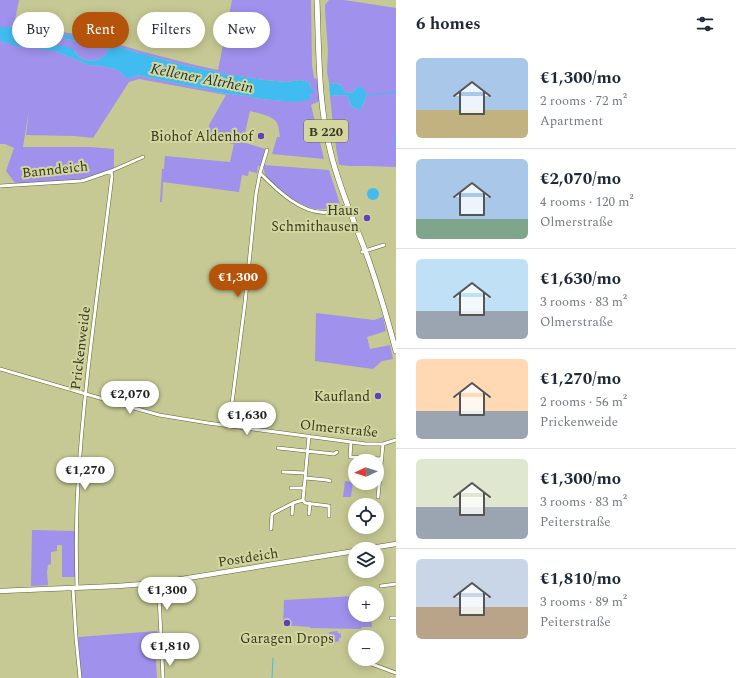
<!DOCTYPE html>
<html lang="en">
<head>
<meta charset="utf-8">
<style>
	:root { --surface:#fff; --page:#f2f2f3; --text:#1f2937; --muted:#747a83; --line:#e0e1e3; --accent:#b45309 }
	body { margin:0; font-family:Spectral,serif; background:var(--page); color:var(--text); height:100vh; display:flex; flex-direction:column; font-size:15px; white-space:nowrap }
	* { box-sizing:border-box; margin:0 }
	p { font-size:13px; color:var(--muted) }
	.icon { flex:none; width:22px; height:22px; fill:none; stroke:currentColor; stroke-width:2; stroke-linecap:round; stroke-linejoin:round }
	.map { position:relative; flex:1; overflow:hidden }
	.side { display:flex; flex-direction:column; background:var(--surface); width:340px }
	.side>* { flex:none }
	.banner { position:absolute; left:12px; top:12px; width:324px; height:36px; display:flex; gap:8px }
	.needle { width:26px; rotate:266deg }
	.controls { position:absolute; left:348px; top:454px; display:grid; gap:8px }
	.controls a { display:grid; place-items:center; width:36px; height:36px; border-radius:50%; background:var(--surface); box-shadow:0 2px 10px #0003; font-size:20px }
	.price { position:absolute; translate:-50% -34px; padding:0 9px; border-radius:14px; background:#fff; color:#222; font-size:13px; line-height:26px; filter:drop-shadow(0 1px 2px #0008) }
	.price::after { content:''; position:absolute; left:50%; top:24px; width:12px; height:9px; margin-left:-6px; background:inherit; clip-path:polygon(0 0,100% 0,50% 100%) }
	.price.selected { background:var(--accent); color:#fff }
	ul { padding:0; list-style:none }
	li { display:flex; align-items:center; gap:12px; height:100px; padding:0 20px }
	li+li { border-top:1px solid var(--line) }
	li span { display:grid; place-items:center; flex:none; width:112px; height:80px; border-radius:6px; color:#555 }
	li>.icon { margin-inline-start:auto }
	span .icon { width:48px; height:48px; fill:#fffc; stroke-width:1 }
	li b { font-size:17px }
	h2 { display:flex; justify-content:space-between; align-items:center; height:48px; padding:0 20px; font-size:17px }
	.chip { padding:0 14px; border-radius:18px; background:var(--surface); box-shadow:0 2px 10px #0003; font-size:14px; line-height:36px }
	.chip.selected { background:var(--accent); color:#fff }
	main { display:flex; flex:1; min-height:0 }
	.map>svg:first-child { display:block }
	.green { fill:#a091ed }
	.water { fill:#41bcf0; fill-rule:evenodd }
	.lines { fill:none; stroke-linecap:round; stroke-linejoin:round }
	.stream { stroke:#41bcf0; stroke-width:1 }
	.minor-casing { stroke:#60622e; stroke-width:4 }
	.secondary-casing { stroke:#60622e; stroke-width:5.5 }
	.primary-casing { stroke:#60622e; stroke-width:6 }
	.minor { stroke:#fff; stroke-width:3 }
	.secondary { stroke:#fff; stroke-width:4.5 }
	.primary { stroke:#fff; stroke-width:5 }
	.poi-dot { fill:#6141b9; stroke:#d3d69f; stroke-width:1.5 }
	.labels { text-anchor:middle; stroke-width:4; stroke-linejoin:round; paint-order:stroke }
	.shield { fill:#d3d69f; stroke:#666747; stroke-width:1 }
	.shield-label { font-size:13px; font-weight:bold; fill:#373821 }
	.poi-label { font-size:14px; fill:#373821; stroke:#d3d69f; text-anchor:end }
	.street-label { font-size:14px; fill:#373821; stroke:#d3d69f }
	.water-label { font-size:15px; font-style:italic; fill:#17303c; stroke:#d3d69f }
</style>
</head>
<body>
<main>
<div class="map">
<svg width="396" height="678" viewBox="0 0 396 678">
	<rect width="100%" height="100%" fill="#c6c993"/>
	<!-- green -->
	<path class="green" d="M0,0H19L14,25H23L97,38L144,52L195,65L218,70L232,0H311L312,65L314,78L318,79L320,101L311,105L324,159L272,154L277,137H280C279,132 279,127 277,123C274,116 257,113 250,111L243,142L265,149L264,157L261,166H258L257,173L249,171L248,176L242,175L239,192L163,182L162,202H160L162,169H164L165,156L230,162L234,144L210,140L209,125L226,95L139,79L129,82L93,138L74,136L26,135L29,109L23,147H90L114,149V168L83,179L17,184L15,183L6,171L14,148L5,144H0V39L2,42L55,51L89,65L102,66L118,70L128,78H131L137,75L195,87L199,88L211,89L217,92L246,96L261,99L285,101L310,98C310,92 312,89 309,82L300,80L287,82L264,80L225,74L218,72L191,67L135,52L110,44L53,32L0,27Z
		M329,0H344L396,8V167L368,166H351L339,165L334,135L330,96C336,96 342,94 348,96C349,103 351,108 358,109H361L367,94L361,87L356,88L353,92L349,93L344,91L340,84L329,83L327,72L328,50L325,11V5Z
		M55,37H57L85,43L93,47L108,48L109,50C107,52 105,55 103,57C97,62 85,61 79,57C77,55 76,51 73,50C65,45 55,47 46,44L47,42L54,40Z
		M264,165L329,170L340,204C332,208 324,210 316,209C301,207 272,187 265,174C264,171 264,169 264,165Z
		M316,313L374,320L383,317L386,331L367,337L370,349L390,345L393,359L382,361L373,369L315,361Z
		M345,481L353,482L351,497H343Z
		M32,530L76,531L75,577H62V545H57V551L51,552V564L48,565L47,572L48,585L31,586Z
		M355,596V615H371L372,627H362L361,629L310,628V627L283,625L284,600Z
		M157,631L158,642L155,643L157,678H81L78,637Z
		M337,631L338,633L341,634V638H339V641L334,643H330L329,632Z"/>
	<!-- water -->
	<path class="water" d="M0,27H23L53,32L110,44L135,52L191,67L218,72L225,74L264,80L287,82L300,80L309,82L311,89L313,90V92L310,94V98L309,100L295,102L261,99L246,96L217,92L211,89L199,88L195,87L137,75L131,78H127L118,70L102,66L89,65L55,51L17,46L2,42L0,39ZM55,37H57L85,43L93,47L108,48L109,50C107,52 105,55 103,57C97,62 85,61 79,57C76,54 75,50 71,48C62,45 54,46 46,44L47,42L54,40Z
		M329,83C337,84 341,82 344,91L349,93L353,92L357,87H362L367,94L361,109C352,110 349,103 348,96C342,94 336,96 330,96Z
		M367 194a6 6 0 1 1 12 0a6 6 0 1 1-12 0Z"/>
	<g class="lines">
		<!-- stream -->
		<path class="stream" d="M367,95L396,92
			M396,137L395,142L396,147
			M272,678L273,658"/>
		<defs>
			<path id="minor" d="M260,173C277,190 303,216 329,212C335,211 341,208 347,206
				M0,186L81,181L85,180L111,171
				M362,252L384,245
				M0,369L134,408L159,415L208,423L366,444H383L396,440
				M229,426L245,303L256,194L260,173L267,150
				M351,442L350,457L382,459
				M278,448L334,454L337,452
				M283,472L305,473
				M305,478L327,480L330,481
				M291,488H304
				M378,497L383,444
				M303,500L305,503L329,506V516
				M292,514L293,503
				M309,514L310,503
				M271,529L272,514L293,503L303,500L309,436
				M157,583L159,596L163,678
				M381,586L396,584
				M73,588L76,638L80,678
				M77,588C76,553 76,519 78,484C84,381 100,278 112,176L111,171L143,157
				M391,618H396
				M358,662L369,663L396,673"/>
			<path id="secondary" d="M365,549L396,544
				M0,591L118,586L157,583L355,551"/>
			<path id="primary" d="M317,0C319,52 318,104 331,154C340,191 356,225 369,261C379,290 388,321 396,351"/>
		</defs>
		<!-- minor casing -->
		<use href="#minor" class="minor-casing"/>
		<!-- secondary casing -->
		<use href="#secondary" class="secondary-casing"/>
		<!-- primary casing -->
		<use href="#primary" class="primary-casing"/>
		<!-- minor -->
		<use href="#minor" class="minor"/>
		<!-- secondary -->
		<use href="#secondary" class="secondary"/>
		<!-- primary -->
		<use href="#primary" class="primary"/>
	</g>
	<!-- markers -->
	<g class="poi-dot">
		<circle cx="261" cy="136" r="4"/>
		<circle cx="367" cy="218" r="4"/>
		<circle cx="378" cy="396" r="4"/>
		<circle cx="287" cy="623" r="4"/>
	</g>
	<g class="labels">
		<!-- shield labels -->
		<rect class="shield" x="304" y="120" width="44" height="22" rx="3"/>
		<g class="shield-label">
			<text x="326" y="136">B 220</text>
		</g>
		<!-- poi labels -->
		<g class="poi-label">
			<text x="253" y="141">Biohof Aldenhof</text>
			<text x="359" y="215">Haus<tspan x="359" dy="16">Schmithausen</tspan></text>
			<text x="370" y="401">Kaufland</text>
			<text x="287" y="643" text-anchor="middle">Garagen Drops</text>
		</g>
		<!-- street labels -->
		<g class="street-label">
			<text transform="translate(55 169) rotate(-6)" y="5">Banndeich</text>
			<text transform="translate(80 348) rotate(-83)" y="5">Prickenweide</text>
			<text transform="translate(339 428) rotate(6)" y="5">Olmerstraße</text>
			<text transform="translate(248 557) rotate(-9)" y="5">Postdeich</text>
		</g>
		<!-- water labels -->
		<g class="water-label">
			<text transform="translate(202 78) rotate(11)" y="5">Kellener Altrhein</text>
		</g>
	</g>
</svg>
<div class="controls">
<a><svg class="needle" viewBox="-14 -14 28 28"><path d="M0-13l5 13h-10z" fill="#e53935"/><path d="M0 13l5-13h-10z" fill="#747a83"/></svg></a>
<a><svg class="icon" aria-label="locate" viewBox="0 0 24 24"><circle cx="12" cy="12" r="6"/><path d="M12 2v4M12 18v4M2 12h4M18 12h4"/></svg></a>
<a><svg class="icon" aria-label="layers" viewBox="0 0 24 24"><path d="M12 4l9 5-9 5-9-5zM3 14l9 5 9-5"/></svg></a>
<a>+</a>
<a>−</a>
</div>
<b class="price selected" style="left:238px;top:298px">€1,300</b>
<b class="price" style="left:130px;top:415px">€2,070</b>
<b class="price" style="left:247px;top:436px">€1,630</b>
<b class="price" style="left:85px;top:491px">€1,270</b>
<b class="price" style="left:167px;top:611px">€1,300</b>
<b class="price" style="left:170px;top:667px">€1,810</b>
<div class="banner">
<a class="chip">Buy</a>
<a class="chip selected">Rent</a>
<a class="chip">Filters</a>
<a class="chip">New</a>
</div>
</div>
<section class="side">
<h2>6 homes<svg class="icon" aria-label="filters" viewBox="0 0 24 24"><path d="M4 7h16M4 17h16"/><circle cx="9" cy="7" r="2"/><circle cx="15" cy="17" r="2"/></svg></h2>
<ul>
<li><span style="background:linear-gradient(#a9c7e8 65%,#c2b280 0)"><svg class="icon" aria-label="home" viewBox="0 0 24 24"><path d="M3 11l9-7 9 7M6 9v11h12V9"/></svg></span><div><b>€1,300/mo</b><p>2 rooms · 72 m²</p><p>Apartment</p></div></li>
<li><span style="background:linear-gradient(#a9c7e8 75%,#7fa58c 0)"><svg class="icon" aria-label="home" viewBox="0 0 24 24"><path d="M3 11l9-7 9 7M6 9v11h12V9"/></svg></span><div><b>€2,070/mo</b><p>4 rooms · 120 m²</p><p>Olmerstraße</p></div></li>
<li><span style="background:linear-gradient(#bfe0f5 65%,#9aa5b1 0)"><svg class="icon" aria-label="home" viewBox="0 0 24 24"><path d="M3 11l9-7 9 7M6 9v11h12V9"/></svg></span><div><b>€1,630/mo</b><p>3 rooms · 83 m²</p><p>Olmerstraße</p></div></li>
<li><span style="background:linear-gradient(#ffd9b3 65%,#9aa5b1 0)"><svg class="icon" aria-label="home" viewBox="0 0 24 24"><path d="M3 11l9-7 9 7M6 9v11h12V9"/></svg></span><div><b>€1,270/mo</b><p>2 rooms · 56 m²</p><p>Prickenweide</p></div></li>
<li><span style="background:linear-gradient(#dfe7d0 60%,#9aa5b1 0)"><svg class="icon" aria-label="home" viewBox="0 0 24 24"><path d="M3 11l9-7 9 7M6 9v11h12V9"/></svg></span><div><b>€1,300/mo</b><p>3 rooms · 83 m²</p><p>Peiterstraße</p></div></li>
<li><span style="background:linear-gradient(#c9d6e8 60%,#b9a48a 0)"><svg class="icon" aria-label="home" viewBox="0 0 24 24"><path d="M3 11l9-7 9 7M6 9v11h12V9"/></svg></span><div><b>€1,810/mo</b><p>3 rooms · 89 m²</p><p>Peiterstraße</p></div></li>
</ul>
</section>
</main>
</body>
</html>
